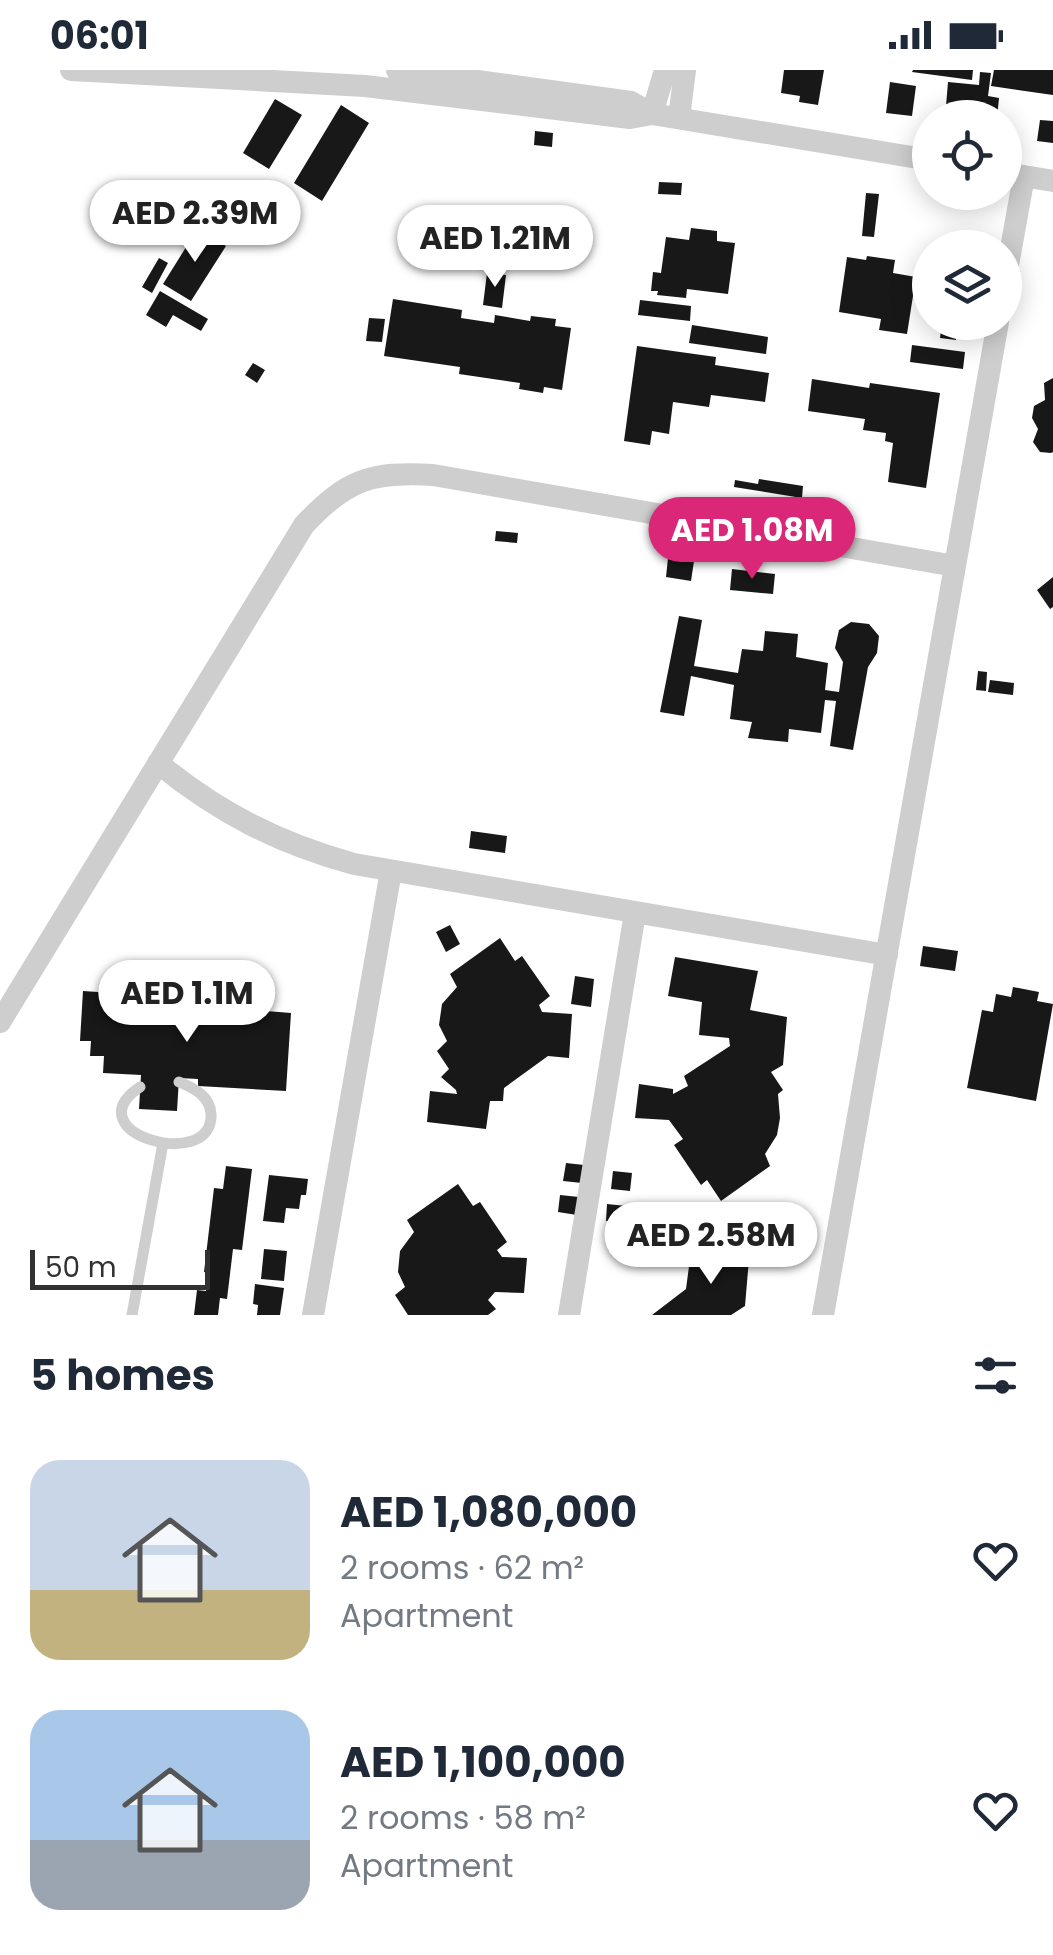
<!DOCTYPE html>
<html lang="en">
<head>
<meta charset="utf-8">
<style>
	:root { --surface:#fff; --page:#f6f6f7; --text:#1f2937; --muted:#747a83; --accent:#db2777 }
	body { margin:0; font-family:Poppins,sans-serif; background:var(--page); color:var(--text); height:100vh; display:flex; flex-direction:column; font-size:38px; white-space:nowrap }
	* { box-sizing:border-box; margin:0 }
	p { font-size:32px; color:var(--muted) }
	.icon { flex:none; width:55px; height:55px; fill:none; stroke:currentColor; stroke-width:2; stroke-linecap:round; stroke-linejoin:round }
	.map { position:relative; height:1245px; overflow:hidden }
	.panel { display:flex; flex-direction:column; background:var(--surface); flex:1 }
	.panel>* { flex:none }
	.tools { position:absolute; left:912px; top:30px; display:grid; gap:20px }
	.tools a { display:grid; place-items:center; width:110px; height:110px; border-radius:50%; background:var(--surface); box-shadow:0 5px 25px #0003; font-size:50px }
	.scale { position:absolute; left:30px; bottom:25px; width:180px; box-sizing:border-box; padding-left:10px; border:5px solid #313131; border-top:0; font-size:28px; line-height:35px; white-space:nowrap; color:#313131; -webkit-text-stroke:8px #fff; paint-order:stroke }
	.price { position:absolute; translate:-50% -85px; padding:0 22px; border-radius:35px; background:#fff; color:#222; font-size:32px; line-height:65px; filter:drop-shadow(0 2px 5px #0008) }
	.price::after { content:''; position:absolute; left:50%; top:60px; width:30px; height:22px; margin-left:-15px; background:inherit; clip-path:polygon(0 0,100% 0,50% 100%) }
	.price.on { background:var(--accent); color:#fff }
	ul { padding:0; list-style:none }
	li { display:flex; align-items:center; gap:30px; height:250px; padding:0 30px }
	li span { display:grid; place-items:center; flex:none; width:280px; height:200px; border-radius:30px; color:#555 }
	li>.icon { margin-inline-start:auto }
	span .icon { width:120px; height:120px; fill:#fffc; stroke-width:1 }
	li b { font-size:42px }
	h2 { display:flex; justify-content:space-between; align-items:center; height:120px; padding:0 30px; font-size:42px }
	.status { display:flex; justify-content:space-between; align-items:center; height:70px; padding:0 50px; background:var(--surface); direction:ltr }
	.status svg { height:28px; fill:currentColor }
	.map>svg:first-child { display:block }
	.building { fill:#181818 }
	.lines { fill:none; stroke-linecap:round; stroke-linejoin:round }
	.lane { stroke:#cecece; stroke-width:11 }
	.street { stroke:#cecece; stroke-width:22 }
</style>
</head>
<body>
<div class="status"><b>06:01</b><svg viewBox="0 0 49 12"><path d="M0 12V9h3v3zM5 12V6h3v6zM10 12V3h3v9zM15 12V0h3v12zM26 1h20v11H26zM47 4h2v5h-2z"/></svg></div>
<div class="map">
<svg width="1053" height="1245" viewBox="0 0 1053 1245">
	<rect width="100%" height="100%" fill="#fff"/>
	<!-- building -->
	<path class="building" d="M784,0H824L818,35L799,32L800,26L781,23Z
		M913,0H973L972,10L912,2Z
		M994,0H1053V25L991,16Z
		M980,2L991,3L988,26L999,28L997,48L972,46V48H945L948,12L979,15Z
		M890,12L916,16L912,46L886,43Z
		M275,29L302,45L269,99L243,83Z
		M341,35L369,53L322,131L294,113Z
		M1040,50L1053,51V73L1037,71Z
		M535,61L553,63L552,77L534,75Z
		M659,112L682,113L681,125L658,124Z
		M866,123L879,124L874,167L862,166Z
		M198,158L226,176L191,231L163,214Z
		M691,158L717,161V171L735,173L728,224L687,219L686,228L657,225L658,221H651L653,202L661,203L666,167L689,170Z
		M867,186L895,190L893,203L916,207L907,264L879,260L881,249L839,242L847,187L866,190Z
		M159,188L168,193L152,223L142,217Z
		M487,203L506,205L502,238L483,235Z
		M160,221L208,249L201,261L173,245L166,257L146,245Z
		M393,229L462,240L461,248L494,253L495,245L530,251L531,246L556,249L555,256L571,258L562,320L544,317L543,323L519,319L520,313L459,304L460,297L384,286Z
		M640,230L691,236L690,251L638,245Z
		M369,248L385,249L382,272L366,271Z
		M942,252H958L956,270L940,268Z
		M692,255L768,267L766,284L689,273Z
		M912,275L965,282L963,299L910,292Z
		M637,276L716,287L715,295L769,303L765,332L711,325L709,337L673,332L669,364L652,361L650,375L624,371Z
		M253,293L265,300L257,313L245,305Z
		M1053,308V382L1051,383L1040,382L1033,372L1038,359L1032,348L1034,336L1045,330L1044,313Z
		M812,309L869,318L870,313L940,323L926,418L888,412L893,373L885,371L886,363L863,360L865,349L808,341Z
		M759,409L803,416L802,428L734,417L735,410L758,414Z
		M496,461L518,463L517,473L495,471Z
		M668,488L694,491L691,511L666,507Z
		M732,499L775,504L773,524L730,520Z
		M1053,507V537L1050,539L1037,520Z
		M679,546L702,550L694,596L738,603L742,579L763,581L765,561L798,564L796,587L828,593L825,620L839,622L843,592L835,578L839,560L851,552L869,554L879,566L877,583L868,597L853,680L830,676L836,631L825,630L821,663L789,659L788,672L748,668L752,652L730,649L734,615L691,606L684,646L660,642Z
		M978,601L987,602L986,621L976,620Z
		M990,610L1014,613L1013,625L988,622Z
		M471,761L507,766L505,783L469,778Z
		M450,855L460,874L446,882L436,862Z
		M500,868L515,891L522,886L550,926L539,935L542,942L572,944L569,988L548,986L504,1018L503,1031H490L486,1059L427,1052L430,1021L457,1024L456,1020L441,1007L449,999L437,981L447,971L439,955L442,934L457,917L450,904Z
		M923,876L958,881L955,901L920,896Z
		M675,887L758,901L750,940L787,947L783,995L771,1002L783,1020L778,1024L780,1048L777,1065L765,1084L770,1096L721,1131L707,1110L701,1115L674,1075L683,1069L669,1050L635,1048L639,1014L673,1019V1024L688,1016L684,1006L730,976L729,968L699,965L702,932L668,926Z
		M575,906L594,909L591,937L571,934Z
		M1013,917L1039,922L1037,931L1053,934L1036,1031L967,1018L982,940L993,942L996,924L1011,927Z
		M83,921L143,925L142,936L239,942L240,929L267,931L266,941L291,943L286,1021L198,1016V1009L179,1008L177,1041L139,1039L141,1005L103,1003L104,986H90L91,971H80Z
		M566,1093L584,1095L582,1113L563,1111Z
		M226,1096L252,1099L242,1180L233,1179L227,1229L220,1228L218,1245H194L197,1220L206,1221L208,1203L204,1202L214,1118L223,1119Z
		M613,1101L632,1103L630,1121L611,1119Z
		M269,1105L308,1109L306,1125H301L299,1139L286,1138L284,1153L263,1151Z
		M458,1114L473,1136L480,1132L507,1172L497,1180L502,1187L527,1188L524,1223L495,1222L488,1230L496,1239L488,1245H408L395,1225L405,1217L398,1202L400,1181L414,1162L407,1150Z
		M560,1125L579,1127L577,1145L558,1142Z
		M607,1134L626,1136L624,1153L606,1151Z
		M264,1179L287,1181L284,1211L261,1209Z
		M691,1181L749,1189L745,1236L731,1245H652L686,1219Z
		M255,1214L284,1218L280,1245H257L258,1235L253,1234Z"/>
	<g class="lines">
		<!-- lane -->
		<path class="lane" d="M140,1017C72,1063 214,1103 211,1044C210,1026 194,1018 179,1012
			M132,1245L163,1073"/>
		<!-- street -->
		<path class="street" d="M71,0L365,16L630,48L652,44
			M397,0L631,32L652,44L930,90
			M652,44L665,0
			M679,48L685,0
			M1005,103L1053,111
			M1005,212L1024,106
			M158,693C219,743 278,773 354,794L887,885
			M0,952L304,455C346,410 371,401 433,405L955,496
			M313,1245L391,801
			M569,1245L635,843
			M823,1245L998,252"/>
	</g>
</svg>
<div class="tools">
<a><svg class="icon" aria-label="locate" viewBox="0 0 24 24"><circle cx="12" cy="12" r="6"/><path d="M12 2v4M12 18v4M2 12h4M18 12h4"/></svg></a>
<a><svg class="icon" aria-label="layers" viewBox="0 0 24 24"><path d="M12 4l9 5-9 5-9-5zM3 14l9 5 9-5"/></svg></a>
</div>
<div class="scale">50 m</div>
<b class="price" style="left:195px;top:195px">AED 2.39M</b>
<b class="price" style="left:495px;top:220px">AED 1.21M</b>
<b class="price on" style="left:752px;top:512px">AED 1.08M</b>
<b class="price" style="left:187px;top:975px">AED 1.1M</b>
<b class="price" style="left:711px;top:1217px">AED 2.58M</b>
</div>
<section class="panel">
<h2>5 homes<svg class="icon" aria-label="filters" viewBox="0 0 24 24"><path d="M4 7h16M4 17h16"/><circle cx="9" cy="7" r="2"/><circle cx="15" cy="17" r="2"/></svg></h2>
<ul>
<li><span style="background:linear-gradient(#c9d6e8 65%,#c2b280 0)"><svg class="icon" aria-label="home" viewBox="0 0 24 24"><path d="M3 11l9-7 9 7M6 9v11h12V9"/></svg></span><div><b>AED 1,080,000</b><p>2 rooms · 62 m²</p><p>Apartment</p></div><svg class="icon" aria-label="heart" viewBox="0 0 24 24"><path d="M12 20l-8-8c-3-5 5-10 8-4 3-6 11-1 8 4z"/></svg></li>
<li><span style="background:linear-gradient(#a9c7e8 65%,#9aa5b1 0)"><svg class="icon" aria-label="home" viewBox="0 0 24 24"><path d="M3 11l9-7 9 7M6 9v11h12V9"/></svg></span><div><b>AED 1,100,000</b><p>2 rooms · 58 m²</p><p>Apartment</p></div><svg class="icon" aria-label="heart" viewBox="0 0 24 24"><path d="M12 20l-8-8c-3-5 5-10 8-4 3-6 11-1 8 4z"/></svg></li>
</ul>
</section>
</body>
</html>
